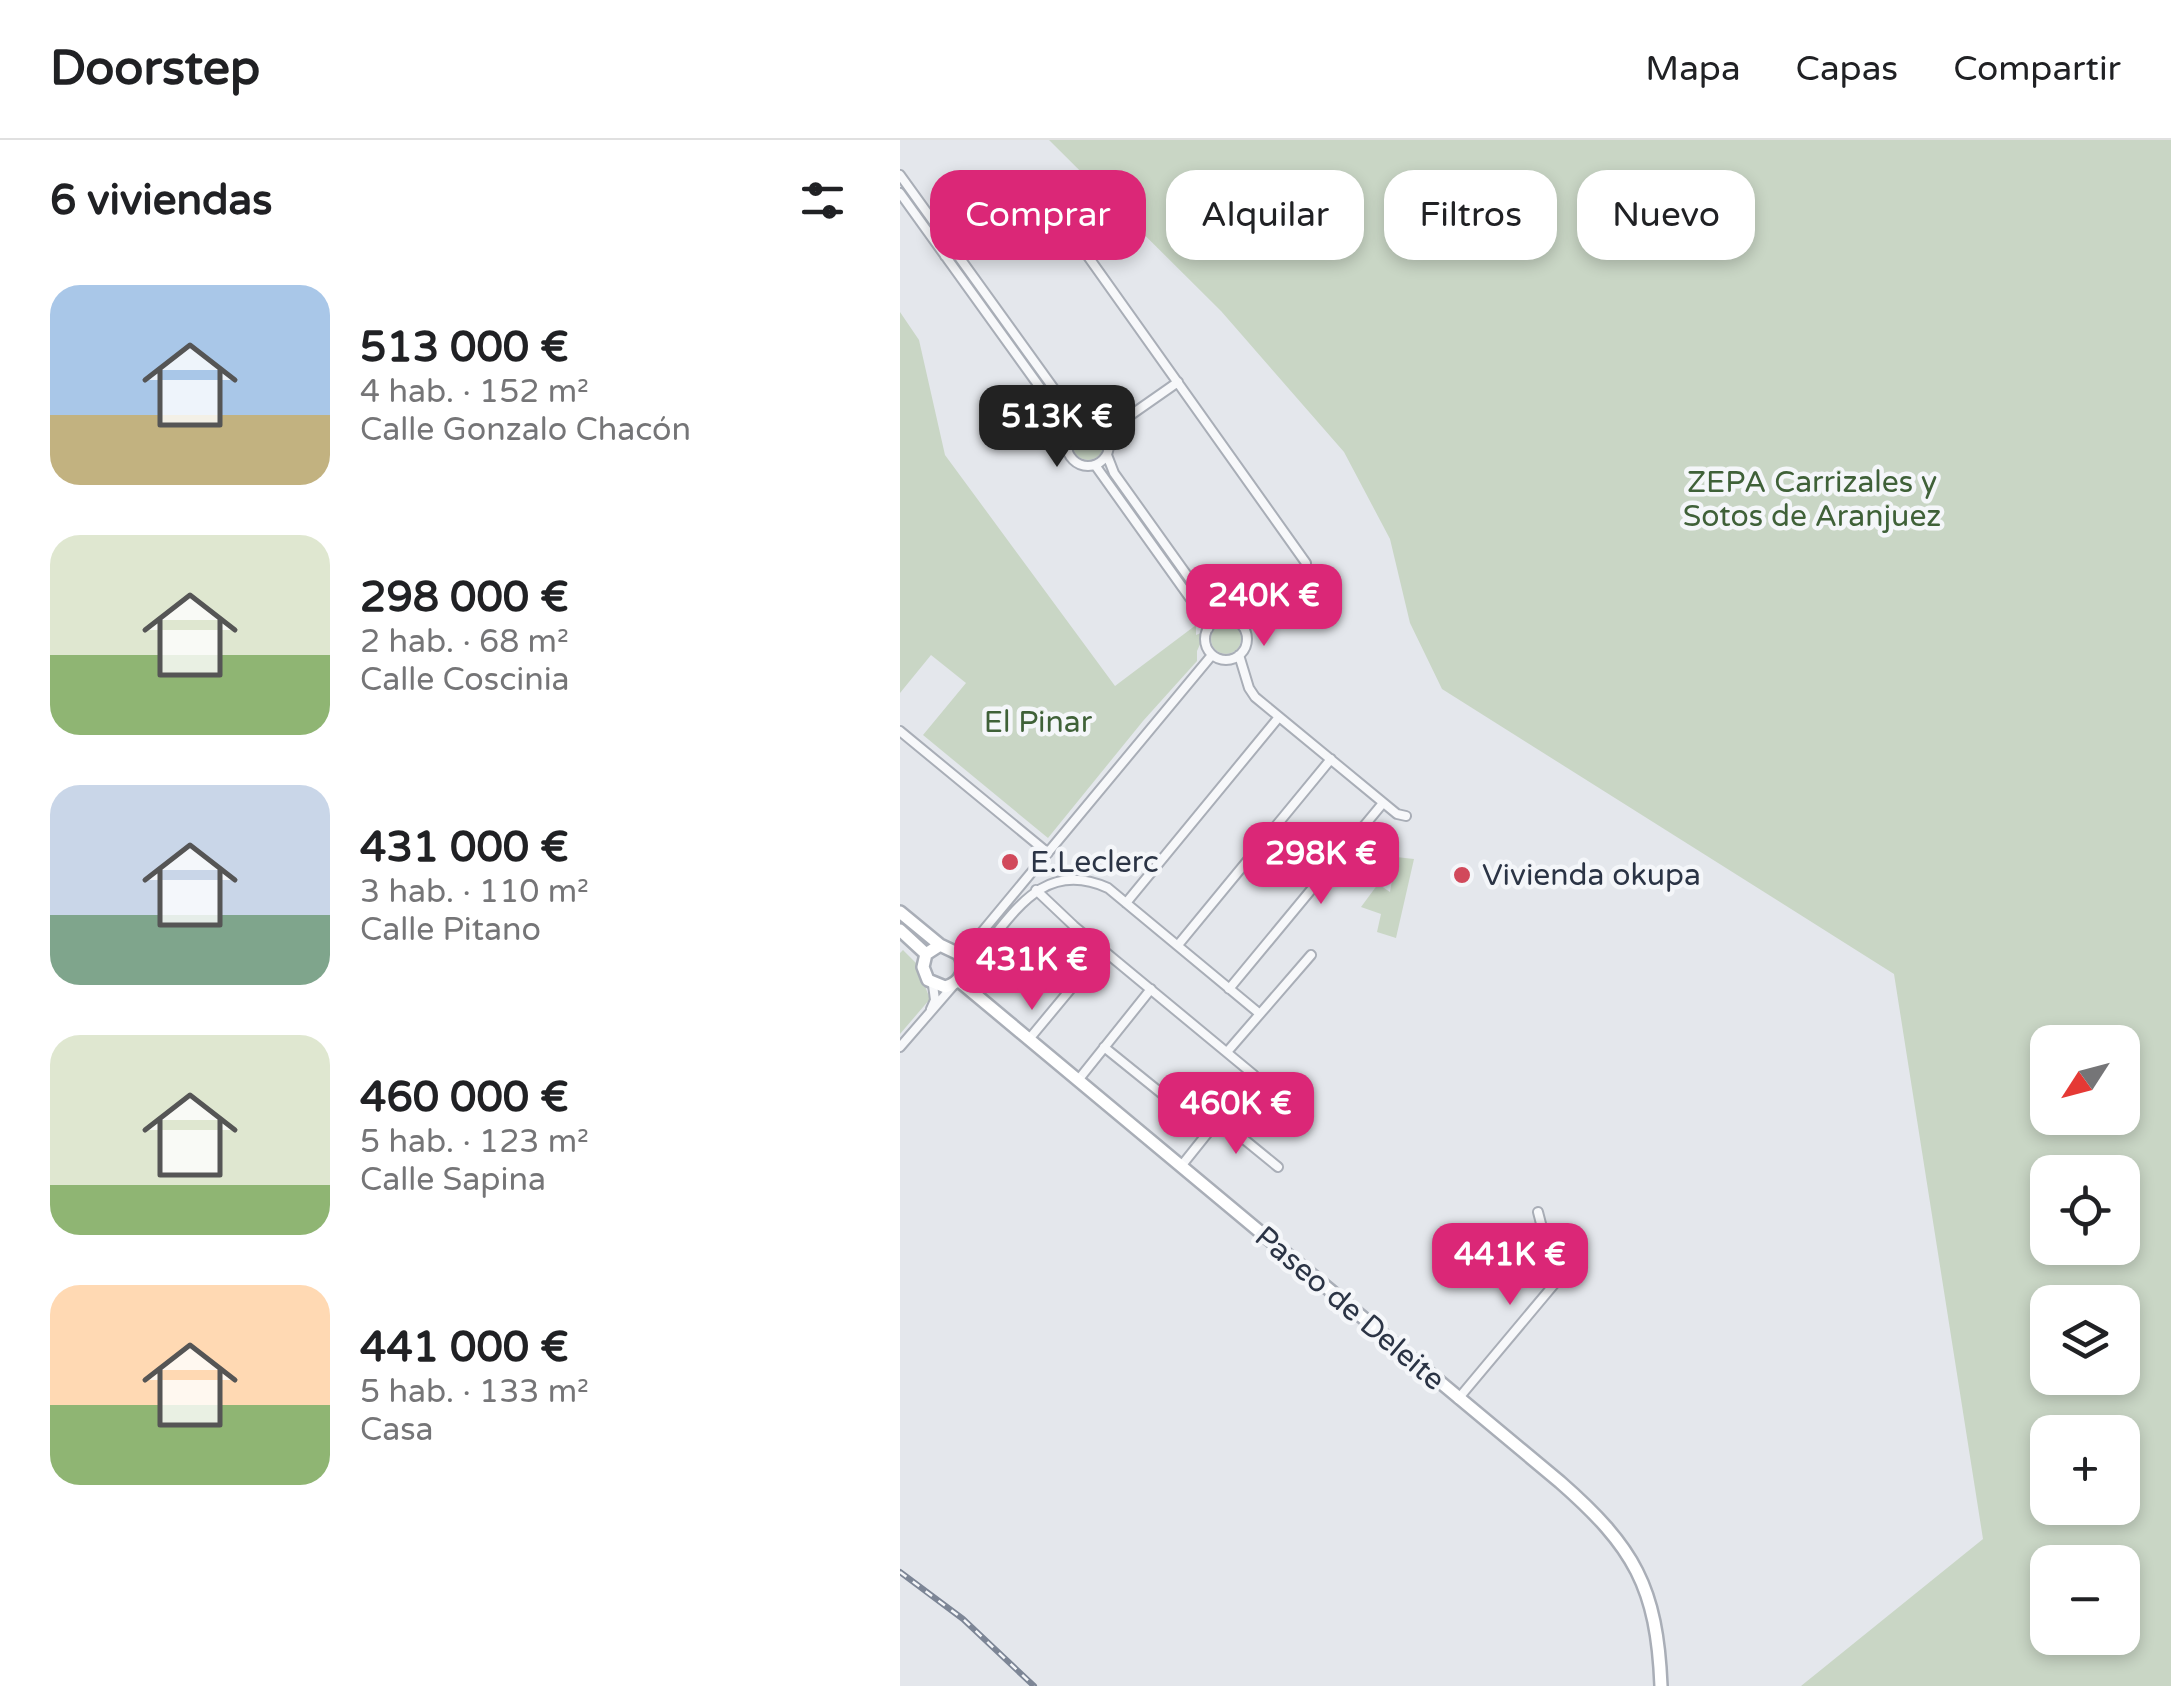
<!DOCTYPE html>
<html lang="es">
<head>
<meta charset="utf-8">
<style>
	:root { --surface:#fff; --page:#f6f6f6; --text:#202124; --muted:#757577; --line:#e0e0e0; --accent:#db2777 }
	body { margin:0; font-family:"Varela Round",sans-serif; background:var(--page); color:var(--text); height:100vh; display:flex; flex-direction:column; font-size:38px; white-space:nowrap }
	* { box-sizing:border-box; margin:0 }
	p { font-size:32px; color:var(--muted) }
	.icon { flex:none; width:55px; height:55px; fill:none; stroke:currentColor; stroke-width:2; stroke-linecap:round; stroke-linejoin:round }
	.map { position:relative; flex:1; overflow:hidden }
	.details { display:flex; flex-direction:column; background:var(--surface); width:900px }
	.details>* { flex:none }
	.hud { position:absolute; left:30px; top:30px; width:950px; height:90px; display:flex; gap:20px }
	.needle { width:65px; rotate:234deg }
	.controls { position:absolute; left:1130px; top:885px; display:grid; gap:20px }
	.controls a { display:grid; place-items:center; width:110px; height:110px; border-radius:20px; background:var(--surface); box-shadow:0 5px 15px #0003; font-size:50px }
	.price { position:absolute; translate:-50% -85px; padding:0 22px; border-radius:20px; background:var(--accent); color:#fff; font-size:32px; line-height:65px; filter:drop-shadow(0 2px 5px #0008) }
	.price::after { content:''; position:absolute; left:50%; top:60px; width:30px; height:22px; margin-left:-15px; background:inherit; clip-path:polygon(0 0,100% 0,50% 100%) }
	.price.on { background:#222; color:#fff }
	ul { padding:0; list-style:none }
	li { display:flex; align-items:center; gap:30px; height:250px; padding:0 50px }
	li span { display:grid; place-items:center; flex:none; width:280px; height:200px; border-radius:30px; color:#555 }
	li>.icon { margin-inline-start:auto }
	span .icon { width:120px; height:120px; fill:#fffc; stroke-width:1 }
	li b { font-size:42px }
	h2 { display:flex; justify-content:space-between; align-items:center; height:120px; padding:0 50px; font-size:42px }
	.pill { padding:0 35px; border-radius:30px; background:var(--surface); box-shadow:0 5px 15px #0003; font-size:35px; line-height:90px }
	.pill.on { background:var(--accent); color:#fff }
	header { display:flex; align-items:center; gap:60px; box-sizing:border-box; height:140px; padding:0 50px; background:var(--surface); border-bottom:2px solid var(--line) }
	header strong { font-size:48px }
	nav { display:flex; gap:55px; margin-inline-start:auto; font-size:35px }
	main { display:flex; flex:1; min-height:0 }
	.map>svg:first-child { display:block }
	.green { fill:#c9d6c5; fill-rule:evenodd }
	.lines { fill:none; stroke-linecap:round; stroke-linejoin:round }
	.street-casing { stroke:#a9aeb7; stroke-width:12 }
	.secondary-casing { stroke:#a9aeb7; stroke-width:16 }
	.street { stroke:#f7f8fa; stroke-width:8 }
	.secondary { stroke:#fff; stroke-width:11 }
	.rail-casing { stroke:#7d8696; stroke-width:6 }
	.rail { stroke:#f4f6f9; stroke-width:2.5; stroke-dasharray:8; stroke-linecap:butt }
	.poi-dot { fill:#d1495b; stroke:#f4f6f9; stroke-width:4 }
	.labels { text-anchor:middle; stroke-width:9; stroke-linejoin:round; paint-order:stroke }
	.park-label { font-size:30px; fill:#3f6138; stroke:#f4f6f9 }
	.poi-label { font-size:30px; fill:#2b3445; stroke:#f4f6f9; text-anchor:start }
	.street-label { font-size:30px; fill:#2b3445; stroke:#f4f6f9 }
</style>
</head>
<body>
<header>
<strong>Doorstep</strong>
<nav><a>Mapa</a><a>Capas</a><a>Compartir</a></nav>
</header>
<main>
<section class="details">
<h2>6 viviendas<svg class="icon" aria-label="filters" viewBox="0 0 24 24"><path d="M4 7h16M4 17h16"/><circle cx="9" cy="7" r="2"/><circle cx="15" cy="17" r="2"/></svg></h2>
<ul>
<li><span style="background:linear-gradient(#a9c7e8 65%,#c2b280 0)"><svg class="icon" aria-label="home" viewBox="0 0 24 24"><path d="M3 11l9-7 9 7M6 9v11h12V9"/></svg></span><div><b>513 000 €</b><p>4 hab. · 152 m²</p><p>Calle Gonzalo Chacón</p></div></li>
<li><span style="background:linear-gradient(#dfe7d0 60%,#8fb573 0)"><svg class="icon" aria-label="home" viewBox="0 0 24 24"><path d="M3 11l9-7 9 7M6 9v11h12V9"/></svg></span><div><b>298 000 €</b><p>2 hab. · 68 m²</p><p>Calle Coscinia</p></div></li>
<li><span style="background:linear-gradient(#c9d6e8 65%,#7fa58c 0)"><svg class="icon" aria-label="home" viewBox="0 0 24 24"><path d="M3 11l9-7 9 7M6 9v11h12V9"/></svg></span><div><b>431 000 €</b><p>3 hab. · 110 m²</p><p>Calle Pitano</p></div></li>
<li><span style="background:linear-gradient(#dfe7d0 75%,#8fb573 0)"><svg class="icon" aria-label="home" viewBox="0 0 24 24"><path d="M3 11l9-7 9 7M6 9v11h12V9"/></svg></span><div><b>460 000 €</b><p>5 hab. · 123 m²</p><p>Calle Sapina</p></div></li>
<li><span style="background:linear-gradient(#ffd9b3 60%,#8fb573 0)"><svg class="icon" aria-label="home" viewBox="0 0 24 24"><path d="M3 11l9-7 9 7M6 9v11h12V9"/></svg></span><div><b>441 000 €</b><p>5 hab. · 133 m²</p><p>Casa</p></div></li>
</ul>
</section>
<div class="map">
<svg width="1271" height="1546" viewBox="0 0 1271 1546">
	<rect width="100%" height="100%" fill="#e4e7ec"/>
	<!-- green -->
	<path class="green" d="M149,0H1271V1546H901L1083,1399L994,834L542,549L510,483L490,399L444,312L321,171ZM1222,902V978H1148V902ZM1222,1032V1108H1148V1032ZM1148,1162H1222V1238H1148ZM1222,1292V1368H1148V1292ZM1222,1422V1498H1148V1422Z
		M0,172L19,200L45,315L215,546L296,485V495L306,491L297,511V521L243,581L148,698L23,595L66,543L31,515L0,553Z
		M173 305a15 15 0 1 1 30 0a15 15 0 1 1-30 0Z
		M311 499a15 15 0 1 1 30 0a15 15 0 1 1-30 0Z
		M496,717L514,719L496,798L477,792L481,774L461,767L478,744L490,752Z
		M3,810L16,823L30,859L0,894V813Z"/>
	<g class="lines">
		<defs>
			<path id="street" d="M0,35L180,285
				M0,53L162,278L170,294
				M45,116L128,59L143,60L155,70L406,423C408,453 365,471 343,487
				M167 305a21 21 0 1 1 42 0a21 21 0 1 1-42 0Z
				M205,293L278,242
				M207,315L214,333L309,466L322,478
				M195,325L300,472L308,489
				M305 499a21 21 0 1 1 42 0a21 21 0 1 1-42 0Z
				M339,515L349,548L355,557L497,674L506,676
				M0,591L148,713
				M136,750L174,786L354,935L282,1025
				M226,763L379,577
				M278,805L431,619
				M59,814L67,810L312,515
				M63,823L76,818C113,775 142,718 208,748L360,874
				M329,849L483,663
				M31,869L35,860L33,845
				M130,898L203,810
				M0,907L52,847
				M204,907L308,991
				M327,912L411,815
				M179,939L251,849
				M318,978L378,1027
				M558,1259L656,1142L638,1072"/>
			<path id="secondary" d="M0,772L40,805L59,814C67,829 61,843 45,847L28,840L23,827L26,814L40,805
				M0,790L26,814
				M58,840L660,1342C734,1407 757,1447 761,1546"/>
		</defs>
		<!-- street casing -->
		<use href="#street" class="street-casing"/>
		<!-- secondary casing -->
		<use href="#secondary" class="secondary-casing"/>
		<!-- street -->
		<use href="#street" class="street"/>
		<!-- secondary -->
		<use href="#secondary" class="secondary"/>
		<defs>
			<path id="rail" d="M0,1432L63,1479L134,1546"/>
		</defs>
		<!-- rail casing -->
		<use href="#rail" class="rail-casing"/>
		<!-- rail -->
		<use href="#rail" class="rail"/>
	</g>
	<!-- markers -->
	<g class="poi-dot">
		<circle cx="110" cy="722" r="10"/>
		<circle cx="562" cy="735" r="10"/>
	</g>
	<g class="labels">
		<!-- park labels -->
		<g class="park-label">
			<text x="912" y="352">ZEPA Carrizales y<tspan x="912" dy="34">Sotos de Aranjuez</tspan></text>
			<text x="138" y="592">El Pinar</text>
		</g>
		<!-- poi labels -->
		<g class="poi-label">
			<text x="130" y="732">E.Leclerc</text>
			<text x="582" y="745">Vivienda okupa</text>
		</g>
		<!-- street labels -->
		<g class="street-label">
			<text transform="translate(450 1168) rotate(40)" y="10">Paseo de Deleite</text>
		</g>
	</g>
</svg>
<div class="controls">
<a><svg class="needle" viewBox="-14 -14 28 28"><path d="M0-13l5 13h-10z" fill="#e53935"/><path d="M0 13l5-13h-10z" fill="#757577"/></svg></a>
<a><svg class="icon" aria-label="locate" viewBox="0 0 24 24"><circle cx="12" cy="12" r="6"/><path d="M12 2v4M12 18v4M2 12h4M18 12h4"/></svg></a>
<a><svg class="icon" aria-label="layers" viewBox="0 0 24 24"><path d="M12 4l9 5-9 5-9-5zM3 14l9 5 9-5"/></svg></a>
<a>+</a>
<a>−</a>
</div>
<b class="price on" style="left:157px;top:330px">513K €</b>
<b class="price" style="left:364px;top:509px">240K €</b>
<b class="price" style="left:421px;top:767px">298K €</b>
<b class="price" style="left:132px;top:873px">431K €</b>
<b class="price" style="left:336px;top:1017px">460K €</b>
<b class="price" style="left:610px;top:1168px">441K €</b>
<div class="hud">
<a class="pill on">Comprar</a>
<a class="pill">Alquilar</a>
<a class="pill">Filtros</a>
<a class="pill">Nuevo</a>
</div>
</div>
</main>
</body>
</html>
